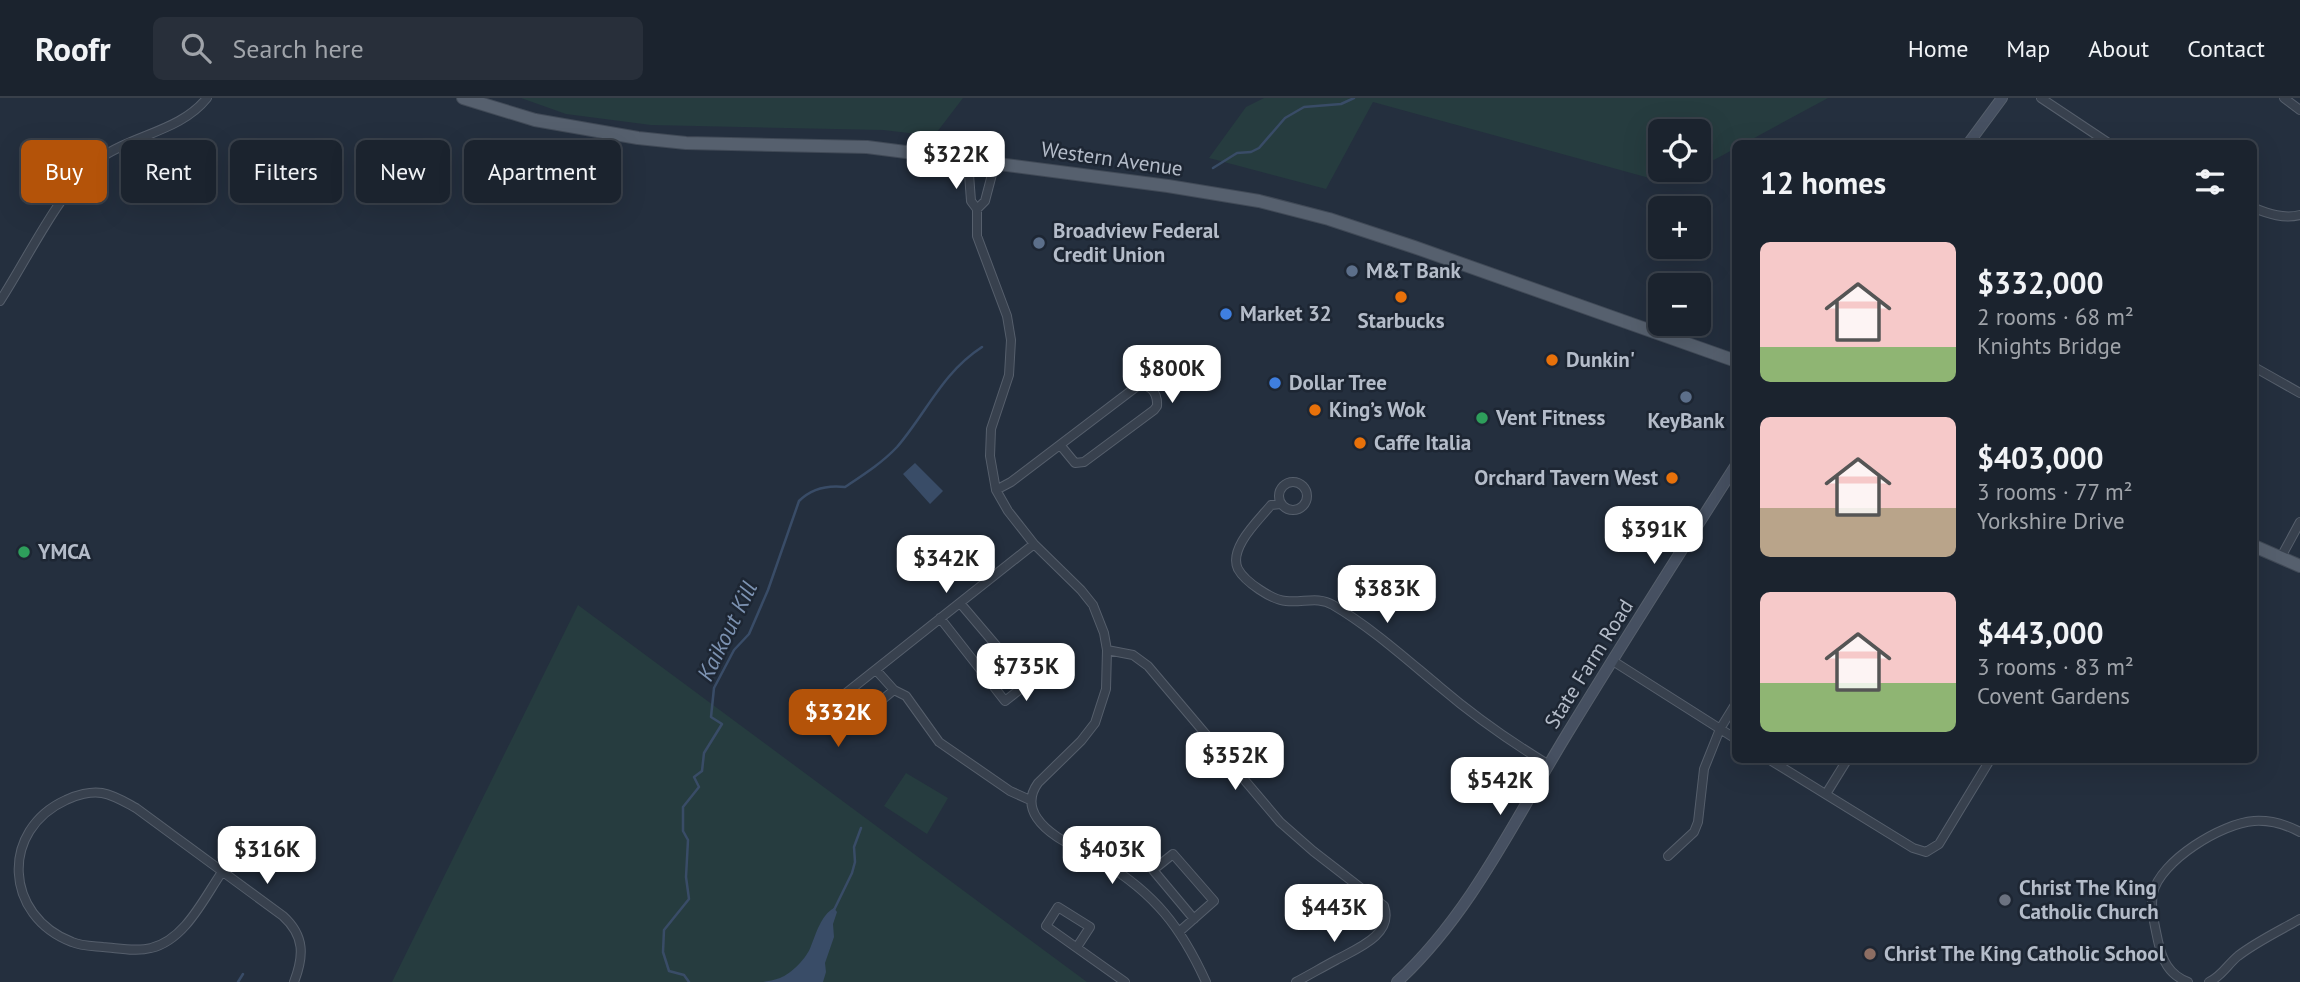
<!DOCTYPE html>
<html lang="en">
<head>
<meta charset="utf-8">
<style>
	:root { --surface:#1b232e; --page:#282f3a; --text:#f1f3f6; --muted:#a0a4aa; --line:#39404a; --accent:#b45309 }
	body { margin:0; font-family:"PT Sans",sans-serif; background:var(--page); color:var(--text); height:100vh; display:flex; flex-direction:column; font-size:26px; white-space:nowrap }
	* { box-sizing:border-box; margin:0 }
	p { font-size:23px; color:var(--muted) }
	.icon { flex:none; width:38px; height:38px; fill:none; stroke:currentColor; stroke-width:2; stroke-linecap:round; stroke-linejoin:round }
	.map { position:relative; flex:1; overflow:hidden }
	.drawer { position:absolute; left:1732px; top:42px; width:525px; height:623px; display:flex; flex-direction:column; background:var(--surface); border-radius:10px; box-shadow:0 7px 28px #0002,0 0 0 2px var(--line) }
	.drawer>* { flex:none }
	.hud { position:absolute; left:21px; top:42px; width:665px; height:63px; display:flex; gap:14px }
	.fabs { position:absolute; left:1648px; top:21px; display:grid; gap:14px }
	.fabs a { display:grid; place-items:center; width:63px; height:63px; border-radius:10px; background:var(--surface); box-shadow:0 7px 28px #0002,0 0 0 2px var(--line); font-size:35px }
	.price { position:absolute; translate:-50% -60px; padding:0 16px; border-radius:14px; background:#fff; color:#222; font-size:23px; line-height:46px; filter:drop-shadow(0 2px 4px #0008) }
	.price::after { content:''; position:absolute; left:50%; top:42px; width:21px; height:16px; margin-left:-10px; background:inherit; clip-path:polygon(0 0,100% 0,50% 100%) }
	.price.active { background:var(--accent); color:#fff }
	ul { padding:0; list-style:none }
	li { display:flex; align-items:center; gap:21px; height:175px; padding:0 28px }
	li span { display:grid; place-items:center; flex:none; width:196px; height:140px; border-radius:10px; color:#555 }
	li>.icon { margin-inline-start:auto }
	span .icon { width:84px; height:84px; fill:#fffc; stroke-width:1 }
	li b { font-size:30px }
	h2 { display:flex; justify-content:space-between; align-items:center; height:84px; padding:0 28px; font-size:30px }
	.chip { padding:0 24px; border-radius:10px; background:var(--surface); box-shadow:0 7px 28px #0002,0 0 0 2px var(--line); font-size:24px; line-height:63px }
	.chip.active { background:var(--accent); color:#fff }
	header { display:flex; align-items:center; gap:42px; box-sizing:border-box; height:98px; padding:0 35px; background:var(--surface); border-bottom:2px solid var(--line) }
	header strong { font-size:33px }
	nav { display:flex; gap:38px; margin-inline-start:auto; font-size:24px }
	.search { width:490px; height:63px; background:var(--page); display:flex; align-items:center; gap:18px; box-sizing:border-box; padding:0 24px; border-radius:10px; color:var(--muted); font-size:26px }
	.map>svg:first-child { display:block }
	.green { fill:#263c3f }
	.water { fill:#394c67 }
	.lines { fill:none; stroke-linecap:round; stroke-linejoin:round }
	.stream { stroke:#394c67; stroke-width:2.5 }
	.street-casing { stroke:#565f6c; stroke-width:10 }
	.secondary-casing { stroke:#565f6c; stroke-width:12 }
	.primary-casing { stroke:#414a57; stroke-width:14 }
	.street { stroke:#38414e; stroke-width:8 }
	.secondary { stroke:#465061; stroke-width:10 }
	.primary { stroke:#56606e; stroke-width:12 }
	.service-dot { fill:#5c6f8a; stroke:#1d2633; stroke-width:2.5 }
	.food-dot { fill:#e8710a; stroke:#1d2633; stroke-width:2.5 }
	.shop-dot { fill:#3f7fe0; stroke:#1d2633; stroke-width:2.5 }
	.leisure-dot { fill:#2e9e5b; stroke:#1d2633; stroke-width:2.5 }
	.worship-dot { fill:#6b7280; stroke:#1d2633; stroke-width:2.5 }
	.education-dot { fill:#8d6e63; stroke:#1d2633; stroke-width:2.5 }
	.labels { text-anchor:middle; stroke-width:5; stroke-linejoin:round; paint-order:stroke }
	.street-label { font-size:21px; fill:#b4bcc9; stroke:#1d2633 }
	.poi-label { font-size:21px; font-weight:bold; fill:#b4bcc9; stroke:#1d2633; text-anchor:start }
	.water-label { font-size:23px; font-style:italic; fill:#7c92b1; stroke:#1d2633 }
</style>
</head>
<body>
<header>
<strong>Roofr</strong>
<div class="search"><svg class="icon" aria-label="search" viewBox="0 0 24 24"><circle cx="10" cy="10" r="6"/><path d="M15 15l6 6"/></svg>Search here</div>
<nav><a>Home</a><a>Map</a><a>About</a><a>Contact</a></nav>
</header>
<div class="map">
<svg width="2300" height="884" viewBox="0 0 2300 884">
	<rect width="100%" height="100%" fill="#242f3e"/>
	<!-- green -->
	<path class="green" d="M521,0H963L934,38L883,32L651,27L566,16Z
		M1264,0H1828L1745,45L1736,46V50L1699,70V33H1661V72H1697L1671,86L1373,4L1326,91L1209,60L1246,9Z
		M578,507L1087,884H392Z
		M906,675L948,700L927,736L884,708Z"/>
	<!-- water -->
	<path class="water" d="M915,365L943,393L930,406L903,376Z
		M834,810L837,814L833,826L834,839L825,865L826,874L823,884H763C768,883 775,882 780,880C791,876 807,860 811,848C816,836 821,817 834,810Z"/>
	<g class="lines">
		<!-- stream -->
		<path class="stream" d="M1213,70L1237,55L1251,54L1259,50L1285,20L1304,9L1341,6L1354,0
			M833,814L852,775L855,764L854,749L861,730
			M238,884L243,876
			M689,884L684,877L669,873L663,854L664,832L689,801L686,779L688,742L683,733V709L699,689L694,679L702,673L704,655L722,626L711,619L714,590L734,552L749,536L768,492L799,403C812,390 828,387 845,389C863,377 882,365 897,349C927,314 942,275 982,249"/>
		<defs>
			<path id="street" d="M2041,0L2110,46
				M2284,0L2300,12
				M968,62L971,103L977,111V138L1007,218L1011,242L1009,277L991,331L990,358L996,392L1008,413L1034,446L1081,492L1093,507L1104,535L1107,552L1106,591L1095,625L1081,643L1038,685C1030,696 1029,708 1037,720C1051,741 1082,751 1103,764C1155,796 1181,829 1206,884
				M2254,110C2269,116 2284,121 2300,117
				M977,111L985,103L995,65
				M0,203C27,162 61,89 99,61C132,37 181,33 207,0
				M2254,269L2300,295
				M1279 398a14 14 0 1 1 28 0a14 14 0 1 1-28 0Z
				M996,392L1011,384L1136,289C1149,283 1158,295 1157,308L1154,312L1084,364L1075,365L1061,348
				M1281,406L1271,407C1259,422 1228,450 1238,471C1245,484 1272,502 1286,503C1303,505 1318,498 1333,507C1372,530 1406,561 1440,589C1474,618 1511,644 1549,667
				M2281,459L2300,424
				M940,520L1005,603L1028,585L960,505
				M1107,552L1133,557L1148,568L1280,724L1313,753L1384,808C1394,837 1356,851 1336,862C1323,869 1309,877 1296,884
				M1613,563L1736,641
				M876,572L894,592L839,637L821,615L1034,446
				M894,592L906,598L939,644L1010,693L1030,702
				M1770,662L1913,750L1926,754L1939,746L1990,662
				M1826,696L1847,662
				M1668,758L1694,734L1698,724L1704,671L1720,631L1736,605
				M222,774C204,800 185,842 151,850C136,854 118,850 103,849C93,848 81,848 72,844C4,818 0,732 66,702C76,697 91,693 102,695C114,697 125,704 136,710L283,818C305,838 304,858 294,884
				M1180,833L1214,803L1173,756L1153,772L1194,821
				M1077,849L1090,829L1058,809L1046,828L1125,884
				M2188,884C2169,877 2162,862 2158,843C2155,828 2150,810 2153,795C2160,763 2222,725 2254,723C2270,722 2285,726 2300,734
				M2209,884C2222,878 2227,867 2238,858C2256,844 2279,833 2300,821"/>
			<path id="secondary" d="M1968,46L2002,0
				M1397,884C1471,816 1515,721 1567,636C1622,546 1679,456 1736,367"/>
			<path id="primary" d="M463,0L535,22L638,40L686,45L867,49L1168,88L1259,103L1329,121L1414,149L1736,263
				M2254,448L2300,468"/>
		</defs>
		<!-- street casing -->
		<use href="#street" class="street-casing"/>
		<!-- secondary casing -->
		<use href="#secondary" class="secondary-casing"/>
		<!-- primary casing -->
		<use href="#primary" class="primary-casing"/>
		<!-- street -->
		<use href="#street" class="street"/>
		<!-- secondary -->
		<use href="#secondary" class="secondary"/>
		<!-- primary -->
		<use href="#primary" class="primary"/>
	</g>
	<!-- markers -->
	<g class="service-dot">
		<circle cx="1039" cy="145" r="7"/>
		<circle cx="1352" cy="173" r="7"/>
		<circle cx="1686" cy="299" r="7"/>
	</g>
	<g class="food-dot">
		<circle cx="1401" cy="199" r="7"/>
		<circle cx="1552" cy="262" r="7"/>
		<circle cx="1315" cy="312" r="7"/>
		<circle cx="1360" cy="345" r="7"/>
		<circle cx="1672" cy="380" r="7"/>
	</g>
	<g class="shop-dot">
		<circle cx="1226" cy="216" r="7"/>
		<circle cx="1275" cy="285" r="7"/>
	</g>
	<g class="leisure-dot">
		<circle cx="1482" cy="320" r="7"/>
		<circle cx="24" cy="454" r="7"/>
	</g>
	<circle class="worship-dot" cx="2005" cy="802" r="7"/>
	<circle class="education-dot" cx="1870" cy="856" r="7"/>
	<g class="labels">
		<!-- street labels -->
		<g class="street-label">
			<text transform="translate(1112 61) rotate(8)" y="7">Western Avenue</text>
			<text transform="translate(1589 566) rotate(-58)" y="7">State Farm Road</text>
		</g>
		<!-- poi labels -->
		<g class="poi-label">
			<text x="1053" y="140">Broadview Federal<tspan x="1053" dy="24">Credit Union</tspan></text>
			<text x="1366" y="180">M&amp;T Bank</text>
			<text x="1240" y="223">Market 32</text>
			<text x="1401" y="230" text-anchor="middle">Starbucks</text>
			<text x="1566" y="269">Dunkin'</text>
			<text x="1289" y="292">Dollar Tree</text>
			<text x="1329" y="319">King’s Wok</text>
			<text x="1496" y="327">Vent Fitness</text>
			<text x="1686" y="330" text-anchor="middle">KeyBank</text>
			<text x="1374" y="352">Caffe Italia</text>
			<text x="1658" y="387" text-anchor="end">Orchard Tavern West</text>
			<text x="38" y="461">YMCA</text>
			<text x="2019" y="797">Christ The King<tspan x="2019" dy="24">Catholic Church</tspan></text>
			<text x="1884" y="863">Christ The King Catholic School</text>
		</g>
		<!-- water labels -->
		<g class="water-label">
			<text transform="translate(727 533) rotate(-64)" y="8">Kaikout Kill</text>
		</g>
	</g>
</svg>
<div class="fabs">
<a><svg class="icon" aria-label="locate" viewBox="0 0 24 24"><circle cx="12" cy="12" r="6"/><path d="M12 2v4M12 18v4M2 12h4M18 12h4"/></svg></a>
<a>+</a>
<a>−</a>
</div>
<b class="price" style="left:956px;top:93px">$322K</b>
<b class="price" style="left:1172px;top:307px">$800K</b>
<b class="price" style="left:1654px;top:468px">$391K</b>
<b class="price" style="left:946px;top:497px">$342K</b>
<b class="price" style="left:1387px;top:527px">$383K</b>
<b class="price" style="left:1026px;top:605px">$735K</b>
<b class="price active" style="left:838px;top:651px">$332K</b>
<b class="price" style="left:1235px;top:694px">$352K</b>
<b class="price" style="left:1500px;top:719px">$542K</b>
<b class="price" style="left:267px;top:788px">$316K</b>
<b class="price" style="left:1112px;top:788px">$403K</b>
<b class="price" style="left:1334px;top:846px">$443K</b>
<div class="hud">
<a class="chip active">Buy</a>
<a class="chip">Rent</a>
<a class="chip">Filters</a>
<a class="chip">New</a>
<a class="chip">Apartment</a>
</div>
<section class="drawer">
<h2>12 homes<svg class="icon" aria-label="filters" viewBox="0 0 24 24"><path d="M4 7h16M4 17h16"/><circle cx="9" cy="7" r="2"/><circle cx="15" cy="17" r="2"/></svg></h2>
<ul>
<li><span style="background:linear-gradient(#f6c9c9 75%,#8fb573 0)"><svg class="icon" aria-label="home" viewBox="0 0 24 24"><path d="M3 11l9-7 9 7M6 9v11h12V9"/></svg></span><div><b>$332,000</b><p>2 rooms · 68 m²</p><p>Knights Bridge</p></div></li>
<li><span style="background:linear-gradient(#f6c9c9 65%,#b9a48a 0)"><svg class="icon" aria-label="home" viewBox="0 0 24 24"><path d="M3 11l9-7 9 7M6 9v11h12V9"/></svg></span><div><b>$403,000</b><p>3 rooms · 77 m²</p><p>Yorkshire Drive</p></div></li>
<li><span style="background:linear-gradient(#f6c9c9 65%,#8fb573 0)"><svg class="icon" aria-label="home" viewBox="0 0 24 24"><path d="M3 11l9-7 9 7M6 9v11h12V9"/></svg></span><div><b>$443,000</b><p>3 rooms · 83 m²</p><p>Covent Gardens</p></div></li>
</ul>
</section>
</div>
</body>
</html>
